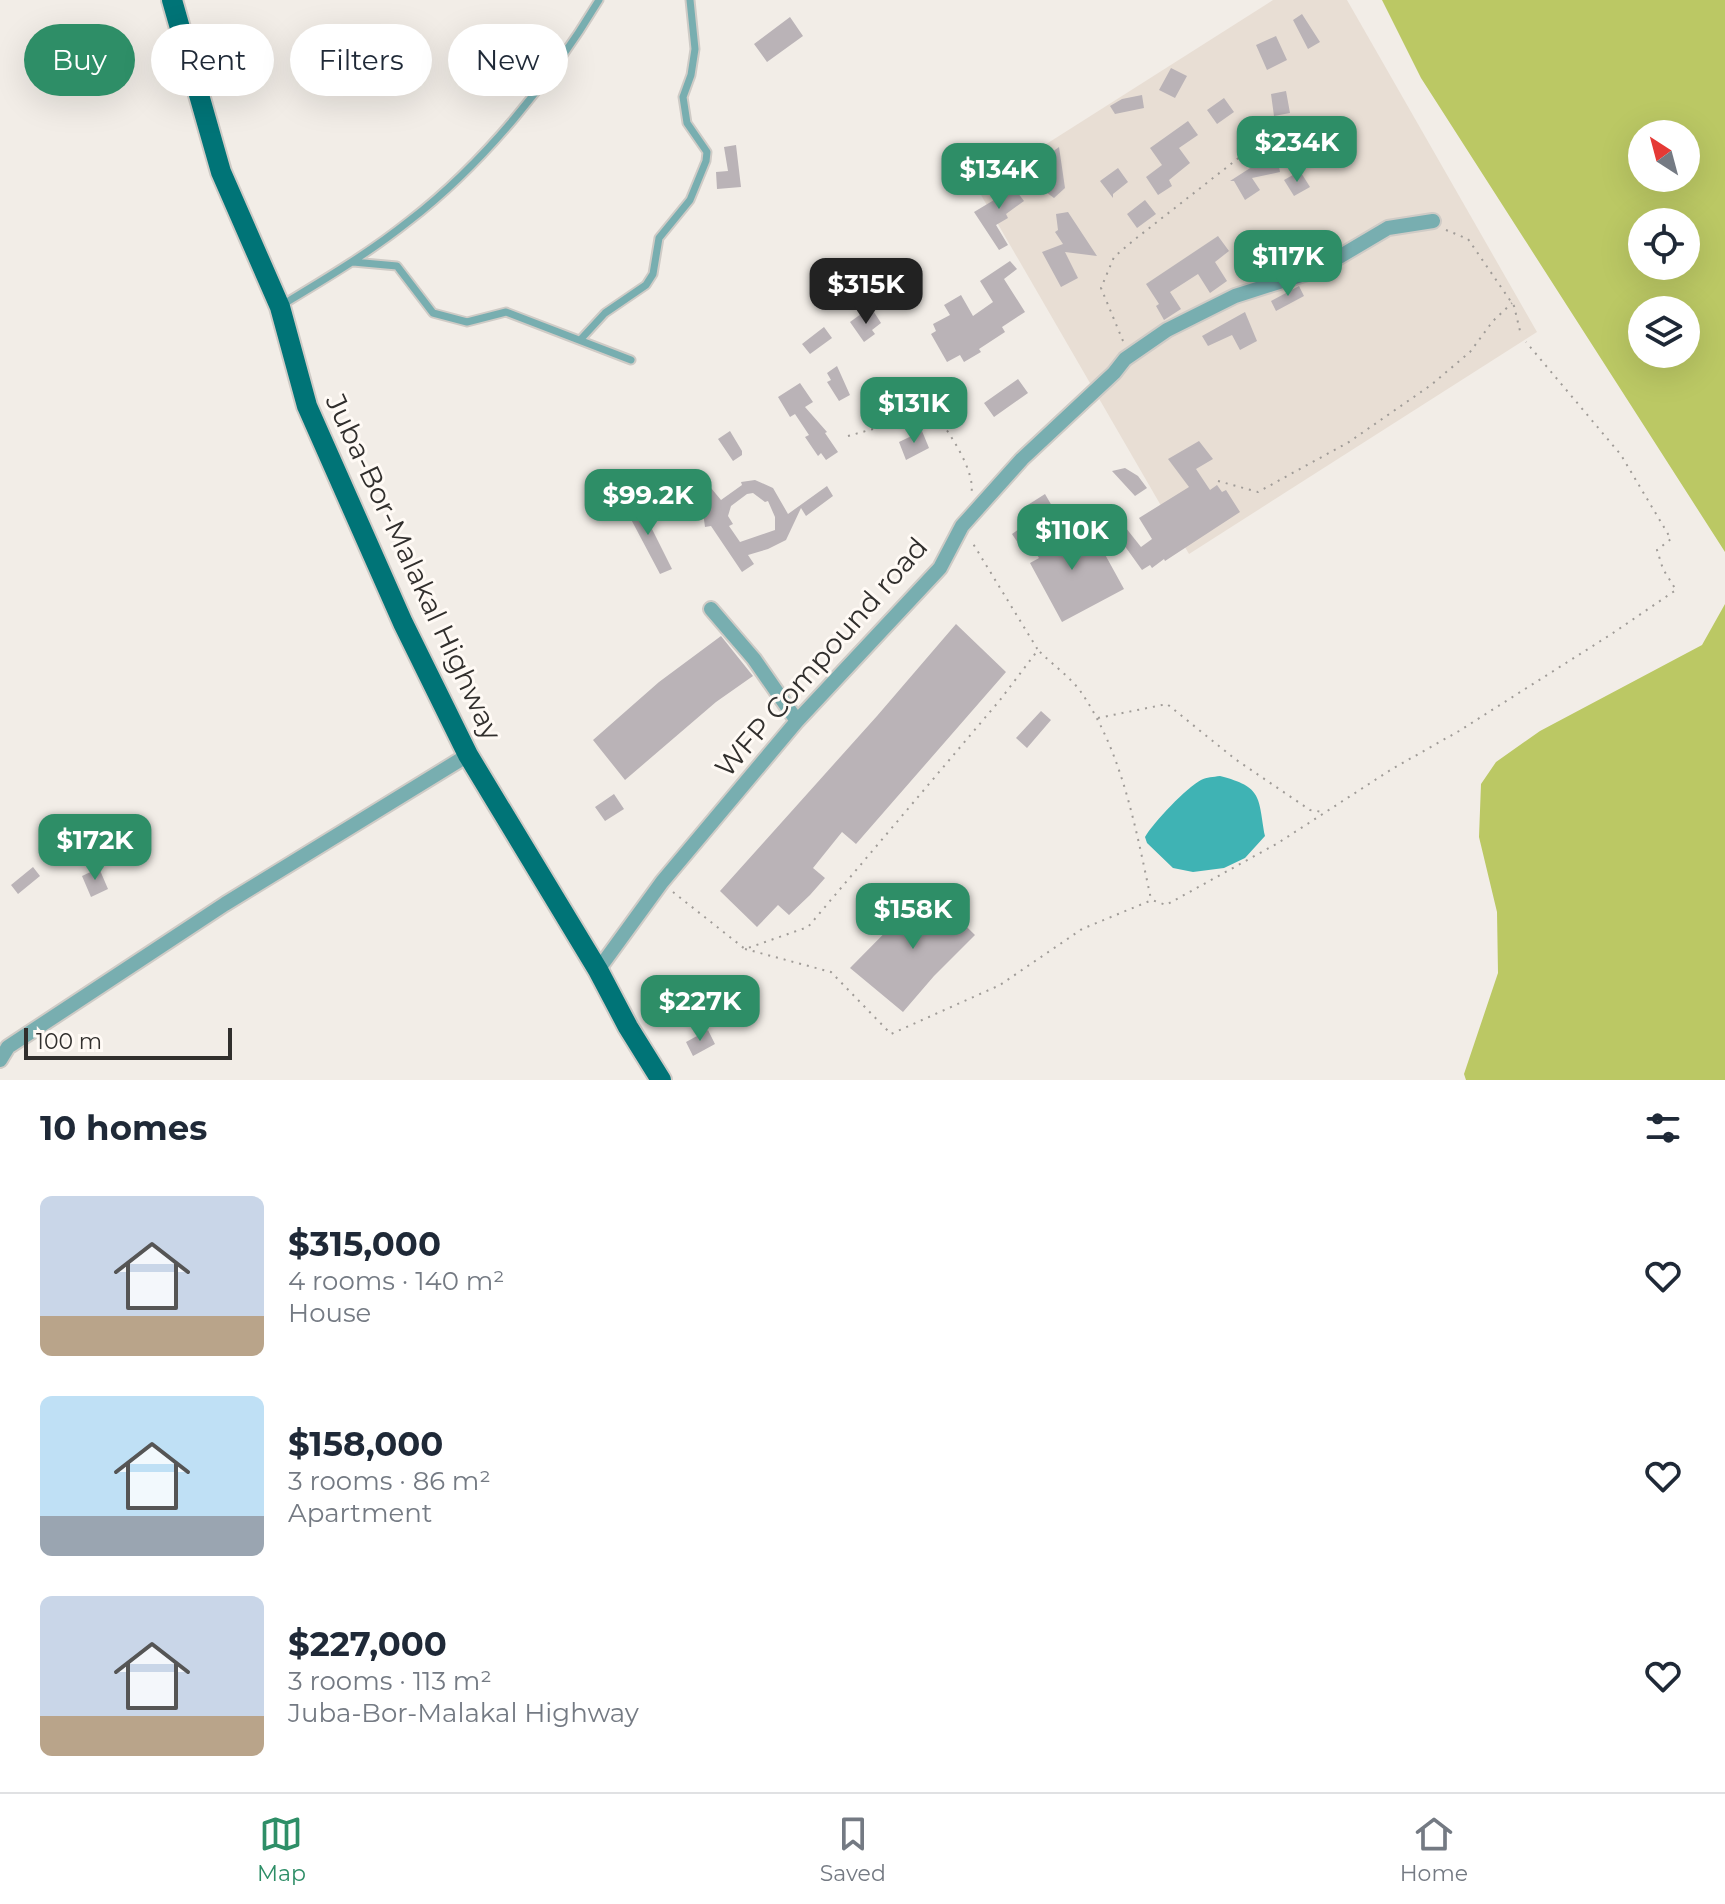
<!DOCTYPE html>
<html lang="en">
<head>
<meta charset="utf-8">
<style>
	:root { --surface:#fff; --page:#f2f2f3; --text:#1f2937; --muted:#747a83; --line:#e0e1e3; --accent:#2e8e67 }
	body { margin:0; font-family:Montserrat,sans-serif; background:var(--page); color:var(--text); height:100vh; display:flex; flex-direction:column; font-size:30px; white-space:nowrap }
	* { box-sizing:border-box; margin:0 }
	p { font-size:26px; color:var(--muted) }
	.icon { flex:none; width:44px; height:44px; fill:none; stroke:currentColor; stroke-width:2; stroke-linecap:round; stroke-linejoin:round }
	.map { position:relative; height:1080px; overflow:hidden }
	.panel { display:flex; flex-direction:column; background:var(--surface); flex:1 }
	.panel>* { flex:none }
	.hud { position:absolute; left:24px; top:24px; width:800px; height:72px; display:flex; gap:16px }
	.needle { width:52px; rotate:324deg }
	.controls { position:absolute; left:1628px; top:120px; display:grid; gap:16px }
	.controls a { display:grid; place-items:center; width:72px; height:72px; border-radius:50%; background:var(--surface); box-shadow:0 8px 32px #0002; font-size:40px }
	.scale { position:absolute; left:24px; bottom:20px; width:208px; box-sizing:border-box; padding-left:8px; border:4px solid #312f2d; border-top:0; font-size:22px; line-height:28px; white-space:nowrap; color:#312f2d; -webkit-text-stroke:6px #fffaf5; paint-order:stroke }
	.price { position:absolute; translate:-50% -68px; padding:0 18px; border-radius:16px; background:var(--accent); color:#fff; font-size:26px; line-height:52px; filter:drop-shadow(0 2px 4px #0008) }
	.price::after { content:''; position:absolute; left:50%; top:48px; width:24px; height:18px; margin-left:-12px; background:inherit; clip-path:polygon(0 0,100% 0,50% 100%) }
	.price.active { background:#222; color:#fff }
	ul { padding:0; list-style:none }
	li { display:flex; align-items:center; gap:24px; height:200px; padding:0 40px }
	li span { display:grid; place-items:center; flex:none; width:224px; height:160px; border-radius:12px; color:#555 }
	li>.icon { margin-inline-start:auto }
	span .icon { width:96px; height:96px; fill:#fffc; stroke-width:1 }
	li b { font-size:34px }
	h2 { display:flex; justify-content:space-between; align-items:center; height:96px; padding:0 40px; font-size:34px }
	.tag { padding:0 28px; border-radius:36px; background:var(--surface); box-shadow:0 8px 32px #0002; font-size:28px; line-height:72px }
	.tag.active { background:var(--accent); color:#fff }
	.tabs { display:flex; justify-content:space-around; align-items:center; height:112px; border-top:2px solid var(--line); background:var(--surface); font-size:22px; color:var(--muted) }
	.tabs a { display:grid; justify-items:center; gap:4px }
	.tabs .active { color:var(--accent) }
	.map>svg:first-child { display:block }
	.built { fill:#e8ded4 }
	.green { fill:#bbc864; fill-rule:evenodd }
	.water { fill:#3fb3b4 }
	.building { fill:#bab3b7; fill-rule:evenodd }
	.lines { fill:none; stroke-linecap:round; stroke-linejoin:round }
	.service-casing { stroke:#cfcbc6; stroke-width:11 }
	.minor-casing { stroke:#cfcbc6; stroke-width:18 }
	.primary-casing { stroke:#cfcbc6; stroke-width:24 }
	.path { stroke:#a09c98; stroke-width:2; stroke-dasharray:2 6; stroke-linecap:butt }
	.service { stroke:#78aeb0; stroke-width:7 }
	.minor { stroke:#78aeb0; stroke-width:14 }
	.primary { stroke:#007477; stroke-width:20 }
	.labels { text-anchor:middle; stroke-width:6; stroke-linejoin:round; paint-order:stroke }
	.street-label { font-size:28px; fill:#312f2d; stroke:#fffaf5 }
</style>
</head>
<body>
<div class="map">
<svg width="1725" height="1080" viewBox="0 0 1725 1080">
	<rect width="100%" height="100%" fill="#f2ede7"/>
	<!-- built -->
	<path class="built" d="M1273,0H1347L1537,332L1189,554L977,188Z"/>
	<!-- green -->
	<path class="green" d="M1382,0H1725V552L1421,78ZM1642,134H1686V178H1642ZM1642,222H1686V266H1642ZM1642,310H1686V354H1642Z
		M1725,604V1080H1466L1464,1074L1498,973L1497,912L1479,837L1481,784L1496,762L1540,731L1702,645Z"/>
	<!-- water -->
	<path class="water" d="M1220,776C1263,787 1258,797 1265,836L1245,858L1224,868L1193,872L1173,868L1147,843L1145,837C1153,823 1187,787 1201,780C1207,777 1213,777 1220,776Z"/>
	<!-- building -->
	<path class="building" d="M1302,14L1320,42L1308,49L1293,20Z
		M790,17L803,36L767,62L754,44Z
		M1276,36L1287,60L1267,70L1256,45Z
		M1171,68L1187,76L1175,98L1159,90Z
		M1286,91L1290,113L1274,116L1271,94Z
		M1142,95L1144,108L1115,114L1110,106L1122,99Z
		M1224,98L1234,112L1217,124L1207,110Z
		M1316 134a17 17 0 1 1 34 0a17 17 0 1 1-34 0Z
		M1188,121L1198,135L1179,148L1190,163L1169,180L1172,186L1158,195L1146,177L1162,165L1150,148Z
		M736,145L741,187L717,189L716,172L728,171L724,147Z
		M1059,147L1065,188L1054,198L1035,184L1034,188L1017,182L1025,162L1039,151L1044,158Z
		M1275,147L1280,172L1252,178L1260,190L1245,200L1234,181H1230L1261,161L1258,150Z
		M1118,168L1128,182L1113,194V198L1100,181Z
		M1300,171L1310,187L1294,196L1284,180Z
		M1008,180L1024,201L1006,214L1008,218L996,225L1008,245L999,250L974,212L994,200L989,191Z
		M1145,200L1156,214L1137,228L1127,214Z
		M1068,212L1097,256L1065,252L1078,278L1061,287L1042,252L1063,244L1055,232L1058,230L1056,214Z
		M1218,236L1229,251L1215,262L1227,281L1210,293L1198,274L1170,292L1181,309L1164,320L1156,306L1159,304L1146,284Z
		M1010,261L1017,269L1004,279L1025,312L1002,327L1005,332L979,349L981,352L964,362L960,355L947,362L931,334L936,331L933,324L950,315L944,305L961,295L973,316L993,302L980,281Z
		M1299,286L1304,296L1276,311L1271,301Z
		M874,312L881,323L872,330L875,334L864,342L850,322L861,314L864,319Z
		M1245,312L1257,341L1240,350L1232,335L1208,346L1202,336Z
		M824,327L832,338L810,354L802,344Z
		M837,366L850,395L839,401L827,382L831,380L827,373Z
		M1018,379L1028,393L994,417L984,403Z
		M800,383L813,402L805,407L827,432L825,433L838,452L826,460L821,453L818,456L805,437L809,435L795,414L790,417L778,397Z
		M730,431L742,451V455L733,461L718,439Z
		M922,431L929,448L906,460L899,442Z
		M1199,441L1213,459L1196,469L1210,490L1217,485L1222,492L1226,490L1240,512L1165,561L1164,559L1152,568L1150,565L1142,570L1124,545L1120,547L1105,526L1118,518L1141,547L1152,539L1139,518L1189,487L1168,459Z
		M1125,468L1138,476L1147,488L1135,496L1112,471Z
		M755,480L773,488L788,514L827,486L833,496L806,516L801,508L786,540L768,549L748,555L754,564L742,572L711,526L705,527L702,505L697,500L711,488L721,500L742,485L741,482ZM753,493L765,502L768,501L775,517V530L740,542L729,526L733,524L728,516L731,506L747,494Z
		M1045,494L1052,506L1030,520L1023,508Z
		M638,501L672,569L660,574L625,508Z
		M1029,522L1049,552L1091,529L1124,589L1062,622L1030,563L1039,558L1026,538L1018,543L1012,534Z
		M956,624L1006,672L856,844L842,832L813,868L825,878L810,895L789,915L778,905L757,927L720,891L877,716Z
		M721,636L753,676L716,702L625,780L593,740L659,682Z
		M1041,711L1051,720L1027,748L1016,738Z
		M614,794L624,809L605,821L595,807Z
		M33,867L40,876L18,894L11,885Z
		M99,868L108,889L91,897L82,876Z
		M928,889L975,935L934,976L903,1012L850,968Z
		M708,1030L715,1044L693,1056L686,1042Z"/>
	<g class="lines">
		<defs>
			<path id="service" d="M353,262L397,266L433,313L467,322L506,312L631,360
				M282,305C325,279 369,253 409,221C483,164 551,80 599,0
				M581,339L605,313L646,285L653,274L659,238L690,200L706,161L707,152L687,123L683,97L691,75L695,49L690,0"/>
			<path id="minor" d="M711,609L754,659L797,721
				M598,970L662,882L797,721L940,568L962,526L1022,459L1114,373L1125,359L1167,330L1235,296L1317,270L1388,228L1433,221
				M0,1060L8,1047L225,904L468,755"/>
			<path id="primary" d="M172,0L221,172L280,307L307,406L403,623L468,755L598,970L628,1027L661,1080"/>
		</defs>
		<!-- service casing -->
		<use href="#service" class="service-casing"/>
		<!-- minor casing -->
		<use href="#minor" class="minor-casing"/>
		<!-- primary casing -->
		<use href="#primary" class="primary-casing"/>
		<!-- path -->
		<path class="path" d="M1446,230L1468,239L1514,306L1521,335
			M1123,341L1101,288L1114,257L1134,240L1259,142L1294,127
			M848,436L934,412C948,431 977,472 971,495
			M1218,481L1258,492L1349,442L1431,385L1470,352L1493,321L1512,303
			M1040,652C1054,666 1073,679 1083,695C1123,755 1136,830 1151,899
			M1098,718L1167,704L1235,759L1310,810L1323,812
			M673,892L745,949L808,927L1000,700L1038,650L972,542
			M745,949L831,972L891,1034L1000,985L1082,929L1152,900L1166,905L1278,843L1392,769L1459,731L1610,635L1676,590L1663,569L1657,550L1671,539L1621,455L1526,342"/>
		<!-- service -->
		<use href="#service" class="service"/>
		<!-- minor -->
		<use href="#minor" class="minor"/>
		<!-- primary -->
		<use href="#primary" class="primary"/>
	</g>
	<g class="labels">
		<!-- street labels -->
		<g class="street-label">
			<text transform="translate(414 567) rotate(65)" y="10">Juba-Bor-Malakal Highway</text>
			<text transform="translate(821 657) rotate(-49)" y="10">WFP Compound road</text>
		</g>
	</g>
</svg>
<div class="controls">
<a><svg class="needle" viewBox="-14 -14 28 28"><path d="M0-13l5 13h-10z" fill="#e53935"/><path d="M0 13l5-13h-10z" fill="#747a83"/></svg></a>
<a><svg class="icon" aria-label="locate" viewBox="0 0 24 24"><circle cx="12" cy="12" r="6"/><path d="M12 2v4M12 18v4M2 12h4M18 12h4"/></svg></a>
<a><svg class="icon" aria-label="layers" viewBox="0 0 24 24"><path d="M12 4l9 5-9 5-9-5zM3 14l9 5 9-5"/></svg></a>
</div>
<div class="scale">100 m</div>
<b class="price" style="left:1297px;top:184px">$234K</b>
<b class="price" style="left:999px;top:211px">$134K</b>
<b class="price" style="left:1288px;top:298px">$117K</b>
<b class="price active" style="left:866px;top:326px">$315K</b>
<b class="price" style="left:914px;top:445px">$131K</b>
<b class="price" style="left:648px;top:537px">$99.2K</b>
<b class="price" style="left:1072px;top:572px">$110K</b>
<b class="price" style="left:95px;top:882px">$172K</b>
<b class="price" style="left:913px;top:951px">$158K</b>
<b class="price" style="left:700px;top:1043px">$227K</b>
<div class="hud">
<a class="tag active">Buy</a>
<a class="tag">Rent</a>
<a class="tag">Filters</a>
<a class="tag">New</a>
</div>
</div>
<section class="panel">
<h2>10 homes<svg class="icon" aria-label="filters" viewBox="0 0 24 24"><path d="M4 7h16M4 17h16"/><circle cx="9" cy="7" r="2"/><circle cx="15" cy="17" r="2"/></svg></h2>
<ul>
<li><span style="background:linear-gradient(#c9d6e8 75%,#b9a48a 0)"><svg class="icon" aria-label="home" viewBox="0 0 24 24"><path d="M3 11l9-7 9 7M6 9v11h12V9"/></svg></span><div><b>$315,000</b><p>4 rooms · 140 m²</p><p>House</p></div><svg class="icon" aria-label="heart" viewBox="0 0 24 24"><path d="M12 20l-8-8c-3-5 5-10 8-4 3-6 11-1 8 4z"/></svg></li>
<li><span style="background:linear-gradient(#bfe0f5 75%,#9aa5b1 0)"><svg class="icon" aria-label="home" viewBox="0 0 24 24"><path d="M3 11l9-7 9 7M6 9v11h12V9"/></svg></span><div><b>$158,000</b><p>3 rooms · 86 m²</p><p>Apartment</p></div><svg class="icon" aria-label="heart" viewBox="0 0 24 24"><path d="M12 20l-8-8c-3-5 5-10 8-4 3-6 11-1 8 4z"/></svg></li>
<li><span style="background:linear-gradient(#c9d6e8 75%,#b9a48a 0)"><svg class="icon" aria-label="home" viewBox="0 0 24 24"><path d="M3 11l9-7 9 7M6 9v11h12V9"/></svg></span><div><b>$227,000</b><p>3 rooms · 113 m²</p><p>Juba-Bor-Malakal Highway</p></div><svg class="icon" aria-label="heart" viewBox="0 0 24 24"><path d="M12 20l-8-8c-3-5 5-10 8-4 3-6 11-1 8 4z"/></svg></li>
</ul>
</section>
<nav class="tabs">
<a class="active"><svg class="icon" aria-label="map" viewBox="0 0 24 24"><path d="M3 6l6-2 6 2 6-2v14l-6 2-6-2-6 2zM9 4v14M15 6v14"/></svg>Map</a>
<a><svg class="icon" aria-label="saved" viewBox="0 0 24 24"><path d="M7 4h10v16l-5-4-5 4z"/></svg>Saved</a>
<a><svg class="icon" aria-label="home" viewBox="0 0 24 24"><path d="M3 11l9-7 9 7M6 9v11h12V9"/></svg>Home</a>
</nav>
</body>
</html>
